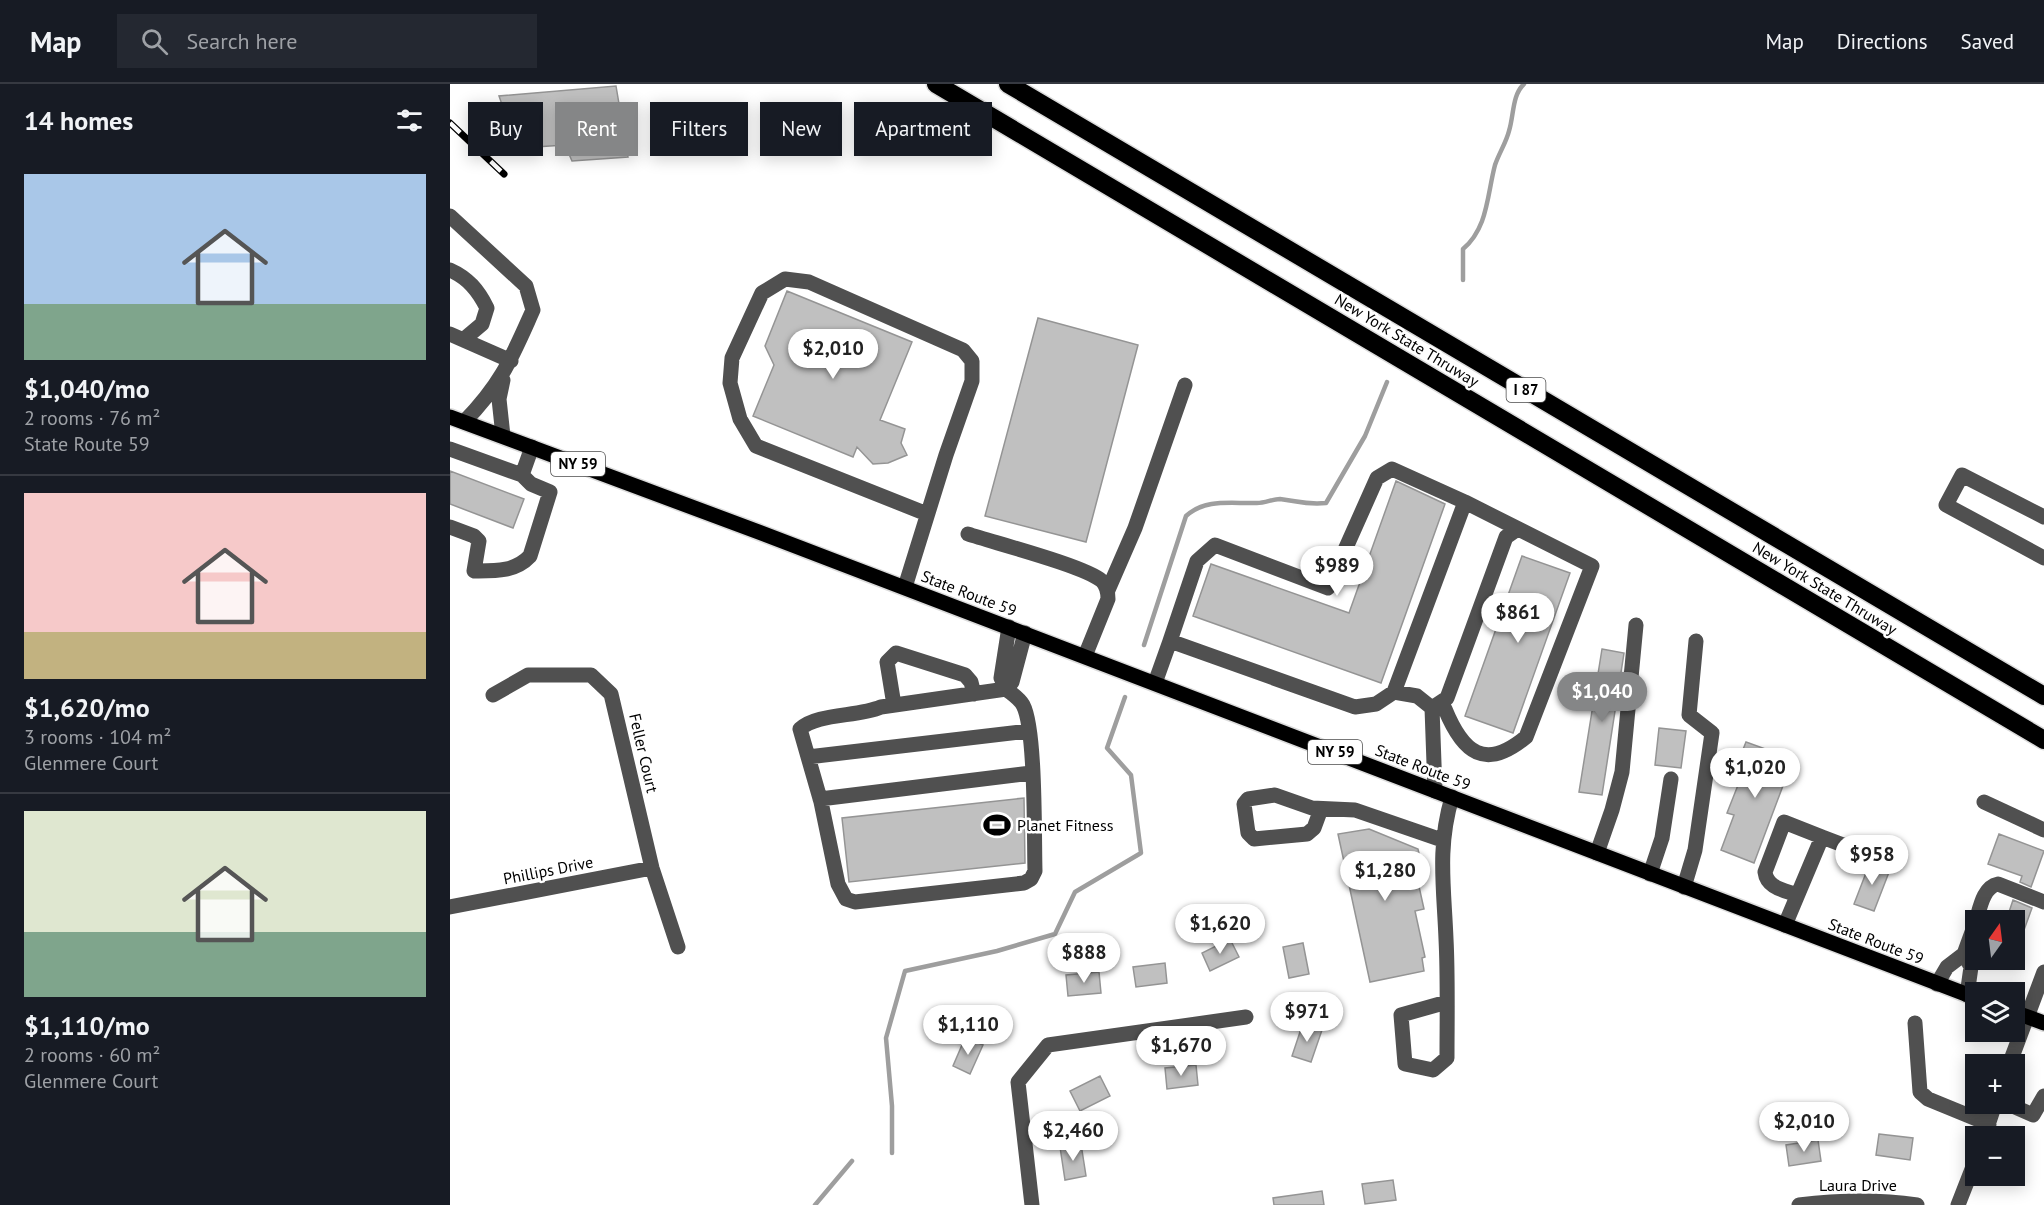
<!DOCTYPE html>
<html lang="en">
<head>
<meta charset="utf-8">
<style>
	:root { --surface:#171b24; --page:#242831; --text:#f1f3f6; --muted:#9ea1a6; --line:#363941; --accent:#858687 }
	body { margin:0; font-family:"PT Sans",sans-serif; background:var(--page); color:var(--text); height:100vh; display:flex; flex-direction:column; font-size:22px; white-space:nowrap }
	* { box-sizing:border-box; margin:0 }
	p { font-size:20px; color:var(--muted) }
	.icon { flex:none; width:33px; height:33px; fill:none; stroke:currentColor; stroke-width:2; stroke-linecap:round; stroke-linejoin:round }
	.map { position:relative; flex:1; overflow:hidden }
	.sheet { display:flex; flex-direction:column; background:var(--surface); width:450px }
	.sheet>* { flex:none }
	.guide { position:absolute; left:18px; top:18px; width:570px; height:54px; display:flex; gap:12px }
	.needle { width:39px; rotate:14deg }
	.fabs { position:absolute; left:1515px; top:826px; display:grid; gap:12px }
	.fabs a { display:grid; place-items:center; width:60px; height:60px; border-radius:0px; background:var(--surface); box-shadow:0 3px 15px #0003; font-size:30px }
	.price { position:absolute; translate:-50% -51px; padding:0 14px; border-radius:21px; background:#fff; color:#222; font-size:20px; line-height:39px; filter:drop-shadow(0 2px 3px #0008) }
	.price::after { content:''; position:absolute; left:50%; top:36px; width:18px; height:14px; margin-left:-9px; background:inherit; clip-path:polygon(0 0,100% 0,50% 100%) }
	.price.active { background:var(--accent); color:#fff }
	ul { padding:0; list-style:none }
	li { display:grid; align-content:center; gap:12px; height:318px; padding:0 24px }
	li+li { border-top:2px solid var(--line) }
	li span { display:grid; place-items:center; height:186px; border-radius:0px; color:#555 }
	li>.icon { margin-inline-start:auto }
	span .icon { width:108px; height:108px; fill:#fffc; stroke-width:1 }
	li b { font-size:26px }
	h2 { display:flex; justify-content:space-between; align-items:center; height:72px; padding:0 24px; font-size:26px }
	.chip { padding:0 21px; border-radius:0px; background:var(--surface); box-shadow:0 3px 15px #0003; font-size:21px; line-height:54px }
	.chip.active { background:var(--accent); color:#fff }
	header { display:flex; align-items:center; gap:36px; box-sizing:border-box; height:84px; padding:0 30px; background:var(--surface); border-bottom:2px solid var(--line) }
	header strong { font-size:28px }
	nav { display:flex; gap:33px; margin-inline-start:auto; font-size:21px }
	.search { width:420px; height:54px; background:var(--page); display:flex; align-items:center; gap:15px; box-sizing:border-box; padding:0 21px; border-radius:0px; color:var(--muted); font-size:22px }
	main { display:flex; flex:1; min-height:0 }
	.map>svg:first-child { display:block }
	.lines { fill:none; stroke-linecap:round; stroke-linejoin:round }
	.stream { stroke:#9e9e9e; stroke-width:4.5 }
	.building { fill:#c0c0c0; stroke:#949494; stroke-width:1.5 }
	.major-casing { stroke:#dbdbdb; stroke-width:18 }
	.highway-casing { stroke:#dbdbdb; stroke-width:21 }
	.minor { stroke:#505050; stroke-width:15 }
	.major { stroke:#000; stroke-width:15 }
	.highway { stroke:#000; stroke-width:18 }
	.rail-casing { stroke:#000; stroke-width:7 }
	.rail { stroke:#fff; stroke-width:4.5; stroke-dasharray:14; stroke-linecap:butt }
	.labels { text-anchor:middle; stroke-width:5; stroke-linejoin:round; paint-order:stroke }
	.shield { fill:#fff; stroke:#4c4c4c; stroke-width:1.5 }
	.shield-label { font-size:15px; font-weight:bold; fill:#000 }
	.street-label { font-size:16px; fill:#000; stroke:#fff }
	.poi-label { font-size:16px; fill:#000; stroke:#fff; text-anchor:start }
</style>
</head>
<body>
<header>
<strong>Map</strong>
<div class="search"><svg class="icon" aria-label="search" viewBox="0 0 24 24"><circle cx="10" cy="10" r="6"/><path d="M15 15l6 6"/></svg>Search here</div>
<nav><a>Map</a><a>Directions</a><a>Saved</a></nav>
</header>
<main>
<section class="sheet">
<h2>14 homes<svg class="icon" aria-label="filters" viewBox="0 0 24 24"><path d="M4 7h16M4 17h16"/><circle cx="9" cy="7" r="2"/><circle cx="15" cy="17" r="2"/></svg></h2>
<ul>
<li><span style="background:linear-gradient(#a9c7e8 70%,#7fa58c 0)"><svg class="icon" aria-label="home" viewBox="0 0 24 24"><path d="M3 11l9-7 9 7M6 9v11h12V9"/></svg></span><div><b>$1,040/mo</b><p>2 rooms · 76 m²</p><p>State Route 59</p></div></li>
<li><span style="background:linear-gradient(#f6c9c9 75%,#c2b280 0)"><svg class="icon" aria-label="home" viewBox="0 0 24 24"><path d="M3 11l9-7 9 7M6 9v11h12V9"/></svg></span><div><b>$1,620/mo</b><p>3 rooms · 104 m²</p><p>Glenmere Court</p></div></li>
<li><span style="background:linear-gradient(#dfe7d0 65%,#7fa58c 0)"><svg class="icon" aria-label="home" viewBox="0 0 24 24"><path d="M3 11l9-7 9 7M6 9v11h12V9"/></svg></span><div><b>$1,110/mo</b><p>2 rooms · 60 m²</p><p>Glenmere Court</p></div></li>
</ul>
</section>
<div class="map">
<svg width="1594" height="1121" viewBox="0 0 1594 1121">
	<rect width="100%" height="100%" fill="#fff"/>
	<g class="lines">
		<!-- stream -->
		<path class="stream" d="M1013,196V165C1038,144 1037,111 1045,81C1049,69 1056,59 1059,47C1064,31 1062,11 1074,0
			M694,561L736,432C756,414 782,420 807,419C815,419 823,415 830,415C848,417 855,421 876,419L915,352L937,298
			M442,1069V1022L436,954L455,887L547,867L605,850L625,808L691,769L681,691L657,664L675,613
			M365,1121L402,1077"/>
	</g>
	<!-- building -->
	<path class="building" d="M166,2L178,73L122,77L115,61L85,63L61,46L49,12Z
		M337,207L462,258L430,336L455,345L451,359L457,371L438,379L423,380L407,363L403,373L303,332L324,281L315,262Z
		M588,234L688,261L636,458L535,432Z
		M0,387L74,415L63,444L0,420Z
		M946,397L995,420L931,599L743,532L761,480L899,529Z
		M1072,472L1120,489L1063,649L1015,632Z
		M1152,565L1174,569L1152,711L1129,708Z
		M1209,644L1236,647L1231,684L1205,681Z
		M1296,658L1343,675L1304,779L1271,766L1284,731L1277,729L1290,696L1282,693Z
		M574,714L575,779L399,798L392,734Z
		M919,745L968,765L973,787L966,789L974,825L965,827L975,873L972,874L974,887L920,898L888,750Z
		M1549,750L1594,767L1581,803L1570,798L1572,792L1538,780Z
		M1421,776L1441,783L1424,827L1404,820Z
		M1563,816L1582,824L1566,868L1564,837H1556Z
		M780,855L789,873L760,887L752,869Z
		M853,859L859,890L839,894L833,863Z
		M715,879L717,899L686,903L683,883Z
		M649,888L651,909L618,912L616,891Z
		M853,939L872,946L861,978L842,972Z
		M515,954L533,961L520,990L503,982Z
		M746,981L748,1001L717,1005L715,984Z
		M650,992L660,1012L630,1027L620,1007Z
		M1429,1050L1463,1054L1460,1076L1426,1071Z
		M1368,1056L1371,1077L1339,1082L1336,1061Z
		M631,1060L636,1092L615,1096L610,1063Z
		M943,1096L946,1116L915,1120L912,1100Z
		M872,1107L874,1121H824L823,1114Z"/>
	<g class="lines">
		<defs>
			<path id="major" d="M0,333L306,447L1526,914
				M1564,928L1594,939"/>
			<path id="highway" d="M486,0L1594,656
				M558,0L1594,612"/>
		</defs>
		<!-- major casing -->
		<use href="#major" class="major-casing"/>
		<!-- highway casing -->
		<use href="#highway" class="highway-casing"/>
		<!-- minor -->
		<path class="minor" d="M0,132L76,202L83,226C61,275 52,299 14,338
			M0,186C18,194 28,206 37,224L32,240L13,256
			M0,250L61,277
			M53,352L49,315L53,296
			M0,365L72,391
			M1594,433L1512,391L1496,421L1594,474
			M0,443L24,452L29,457L24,487C45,487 65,488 80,472L100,408L81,400L72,391L82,363
			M518,450C545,459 635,482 652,497C657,502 658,508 658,515L635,572
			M455,503L496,371L522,297V277L513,266L359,198L335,195L312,209L282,274L280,299L290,335L306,362L477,430
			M658,506L685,444L735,301
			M559,543L551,594L556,605L562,598L575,549
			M705,599L720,557L905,623L926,620L944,608L967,612L982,624L995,625C1013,669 1035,687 1076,653L1142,482L1015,418L942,385L927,394L878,504L765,461L747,477L720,557
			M556,605C562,610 569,614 573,621C586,645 584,755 585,787L581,795L574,799L405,818L396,815L388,800L371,718L350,645C367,629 408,633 431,623Z
			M944,608L1015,418
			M43,611L78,591H141L161,610L202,784L228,863
			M444,621L437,578L446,569L515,591L521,598L524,610
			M982,624L997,614L1056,453L1066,446
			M982,624L985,707
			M358,673L579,647
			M370,715L581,689
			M1534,718L1594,746
			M871,725L864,744L857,750L804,755L798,749L794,720L798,715L825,711L862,724L905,726L992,756
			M1147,769L1162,726L1172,688L1186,541
			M1200,790L1212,754L1221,695
			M1234,803L1245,766L1262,649L1239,631L1246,557
			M1347,811C1334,806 1317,804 1315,788L1334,738L1372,753
			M0,823L202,784
			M1526,837C1530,824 1533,803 1548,800L1594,818
			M1335,841L1372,753L1414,769
			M1514,870L1521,883L1517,911
			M1487,900L1497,883L1514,870L1526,837
			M997,918L951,931L955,980L983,986L997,974C997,934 998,894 996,855C994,803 987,764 1002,713
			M1465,939L1470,1008L1478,1015L1539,1040
			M1559,981L1594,888
			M1558,1020L1583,1031L1594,1012
			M1534,1053L1545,1020
			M582,1121L568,998L598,961L796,933
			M1349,1121C1389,1116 1427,1115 1467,1121
			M1508,1121L1526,1075"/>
		<!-- major -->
		<use href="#major" class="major"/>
		<!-- highway -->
		<use href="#highway" class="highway"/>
		<defs>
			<path id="rail" d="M0,39L54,90"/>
		</defs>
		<!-- rail casing -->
		<use href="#rail" class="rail-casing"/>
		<!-- rail -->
		<use href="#rail" class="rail"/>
	</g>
	<!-- icons -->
	<defs>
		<symbol id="stadium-bare" viewBox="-9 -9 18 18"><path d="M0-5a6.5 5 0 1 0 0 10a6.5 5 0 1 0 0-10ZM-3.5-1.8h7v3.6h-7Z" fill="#000" stroke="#fff" stroke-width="2.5" paint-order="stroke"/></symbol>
	</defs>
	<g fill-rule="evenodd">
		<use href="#stadium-bare" x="528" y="722" width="38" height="38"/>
	</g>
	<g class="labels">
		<!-- shield labels -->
		<g class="shield">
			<rect x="1056.5" y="294" width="39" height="24" rx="4.5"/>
			<rect x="101" y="368" width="54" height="24" rx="4.5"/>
			<rect x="858" y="656" width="54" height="24" rx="4.5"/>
		</g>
		<g class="shield-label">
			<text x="1076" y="311">I 87</text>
			<text x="128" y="385">NY 59</text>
			<text x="885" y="673">NY 59</text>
		</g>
		<!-- street labels -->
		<g class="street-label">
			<text transform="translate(957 256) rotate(31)" y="6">New York State Thruway</text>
			<text transform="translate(1375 504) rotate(31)" y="6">New York State Thruway</text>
			<text transform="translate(519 509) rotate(21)" y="6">State Route 59</text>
			<text transform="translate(194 669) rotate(77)" y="6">Feller Court</text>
			<text transform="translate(973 683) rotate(21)" y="6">State Route 59</text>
			<text transform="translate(98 786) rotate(-11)" y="6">Phillips Drive</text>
			<text transform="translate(1426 857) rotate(21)" y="6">State Route 59</text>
			<text x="1408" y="1107">Laura Drive</text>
		</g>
		<!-- poi labels -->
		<g class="poi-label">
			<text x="567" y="747">Planet Fitness</text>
		</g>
	</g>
</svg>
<div class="fabs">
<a><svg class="needle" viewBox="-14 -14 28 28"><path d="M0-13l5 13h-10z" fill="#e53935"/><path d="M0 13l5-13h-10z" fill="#9ea1a6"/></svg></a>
<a><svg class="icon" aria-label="layers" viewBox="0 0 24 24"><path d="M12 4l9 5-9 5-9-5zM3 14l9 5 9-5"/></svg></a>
<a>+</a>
<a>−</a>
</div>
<b class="price" style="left:383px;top:296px">$2,010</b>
<b class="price" style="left:887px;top:513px">$989</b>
<b class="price" style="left:1068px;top:560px">$861</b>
<b class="price active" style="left:1152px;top:639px">$1,040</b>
<b class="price" style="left:1305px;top:715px">$1,020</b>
<b class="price" style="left:1422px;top:802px">$958</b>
<b class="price" style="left:935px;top:818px">$1,280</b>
<b class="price" style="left:770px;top:871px">$1,620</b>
<b class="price" style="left:634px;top:900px">$888</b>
<b class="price" style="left:857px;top:959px">$971</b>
<b class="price" style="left:518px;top:972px">$1,110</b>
<b class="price" style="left:731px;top:993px">$1,670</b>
<b class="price" style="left:1354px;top:1069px">$2,010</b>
<b class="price" style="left:623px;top:1078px">$2,460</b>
<div class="guide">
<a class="chip">Buy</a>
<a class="chip active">Rent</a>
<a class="chip">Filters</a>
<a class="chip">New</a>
<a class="chip">Apartment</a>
</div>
</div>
</main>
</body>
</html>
